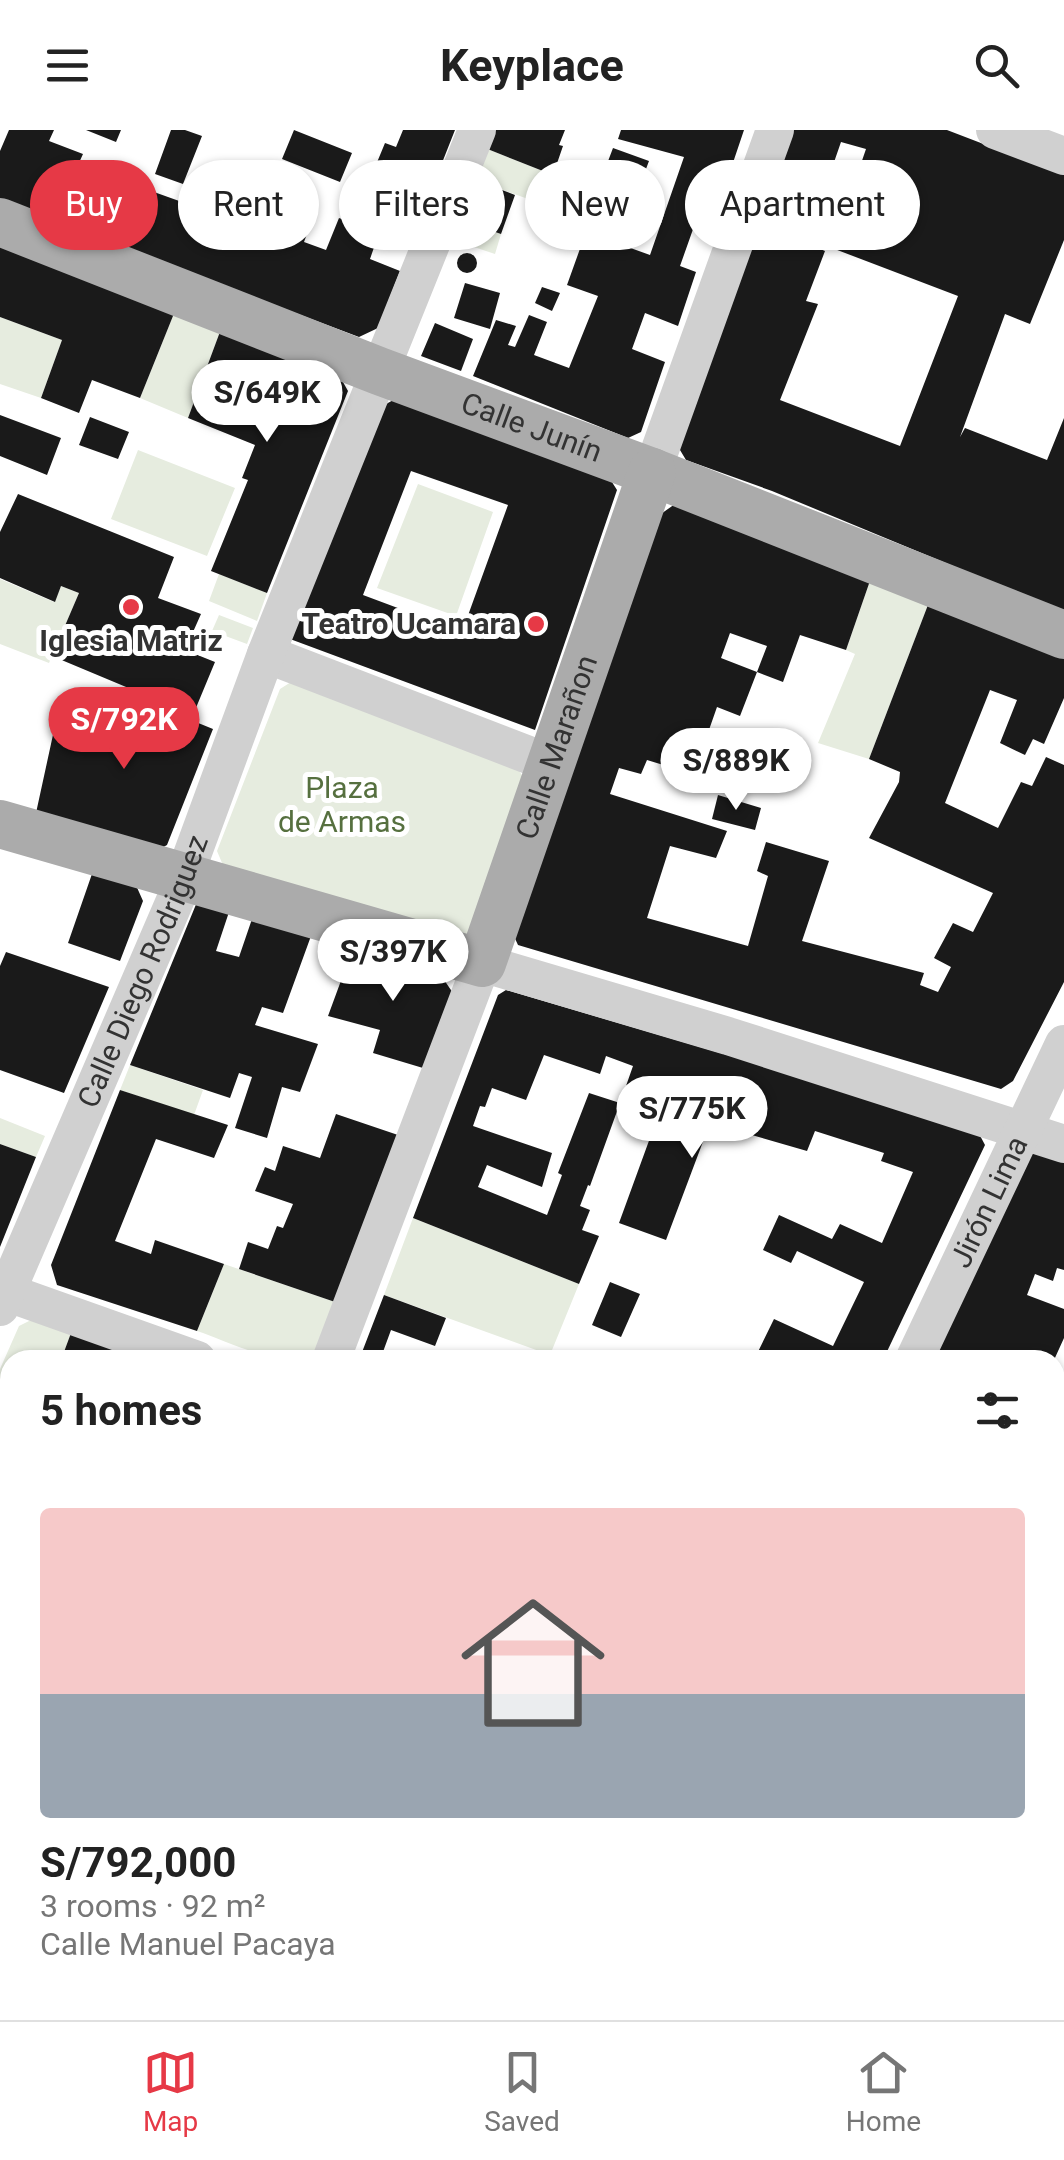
<!DOCTYPE html>
<html lang="en">
<head>
<meta charset="utf-8">
<style>
	:root { --surface:#fff; --page:#f6f6f6; --text:#222; --muted:#767676; --line:#e0e0e0; --accent:#e63946 }
	body { margin:0; font-family:Roboto,sans-serif; background:var(--page); color:var(--text); height:100vh; display:flex; flex-direction:column; font-size:38px; white-space:nowrap }
	* { box-sizing:border-box; margin:0 }
	p { font-size:32px; color:var(--muted) }
	.icon { flex:none; width:55px; height:55px; fill:none; stroke:currentColor; stroke-width:2; stroke-linecap:round; stroke-linejoin:round }
	.map { position:relative; flex:1; overflow:hidden }
	.sheet { position:absolute; left:0px; top:1220px; width:1065px; height:670px; display:flex; flex-direction:column; background:var(--surface); border-radius:30px 30px 0 0; box-shadow:0 2px 8px #0004 }
	.sheet>* { flex:none }
	.top-card { position:absolute; left:30px; top:30px; width:1005px; height:90px; display:flex; gap:20px }
	.price { position:absolute; translate:-50% -85px; padding:0 22px; border-radius:35px; background:#fff; color:#222; font-size:32px; line-height:65px; filter:drop-shadow(0 2px 5px #0008) }
	.price::after { content:''; position:absolute; left:50%; top:60px; width:30px; height:22px; margin-left:-15px; background:inherit; clip-path:polygon(0 0,100% 0,50% 100%) }
	.price.current { background:var(--accent); color:#fff }
	ul { padding:0; list-style:none }
	li { display:grid; align-content:center; gap:20px; height:530px; padding:0 40px }
	li span { display:grid; place-items:center; height:310px; border-radius:10px; color:#555 }
	li>.icon { margin-inline-start:auto }
	span .icon { width:180px; height:180px; fill:#fffc; stroke-width:1 }
	li b { font-size:42px }
	h2 { display:flex; justify-content:space-between; align-items:center; height:120px; padding:0 40px; font-size:42px }
	.pill { padding:0 35px; border-radius:45px; background:var(--surface); box-shadow:0 2px 8px #0004; font-size:35px; line-height:90px }
	.pill.current { background:var(--accent); color:#fff }
	header { display:flex; justify-content:space-between; align-items:center; height:130px; padding:0 40px; background:var(--surface); font-size:45px; font-weight:700 }
	.tab-bar { display:flex; justify-content:space-around; align-items:center; height:140px; border-top:2px solid var(--line); background:var(--surface); font-size:28px; color:var(--muted) }
	.tab-bar a { display:grid; justify-items:center; gap:5px }
	.tab-bar .current { color:var(--accent) }
	.map>svg:first-child { display:block }
	.green { fill:#e6ecdf }
	.building { fill:#1a1a1a; fill-rule:evenodd }
	.lines { fill:none; stroke-linecap:round; stroke-linejoin:round }
	.minor { stroke:#d0d0d0; stroke-width:38 }
	.major { stroke:#ababab; stroke-width:48 }
	.poi-dot { fill:#e63946; stroke:#fff; stroke-width:4 }
	.labels { text-anchor:middle; stroke-width:10; stroke-linejoin:round; paint-order:stroke }
	.street-label { font-size:30px; fill:#333; stroke:#fff }
	.poi-label { font-size:30px; font-weight:bold; fill:#333; stroke:#fff; text-anchor:end }
	.park-label { font-size:30px; fill:#56703f; stroke:#fff }
</style>
</head>
<body>
<header><svg class="icon" aria-label="menu" viewBox="0 0 24 24"><path d="M4 6h16M4 12h16M4 18h16"/></svg>Keyplace<svg class="icon" aria-label="search" viewBox="0 0 24 24"><circle cx="10" cy="10" r="6"/><path d="M15 15l6 6"/></svg></header>
<div class="map">
<svg width="1064" height="1890" viewBox="0 0 1064 1890">
	<rect width="100%" height="100%" fill="#fff"/>
	<!-- green -->
	<path class="green" d="M485,18L553,45L542,74L473,49Z
		M458,89L501,104L495,124L450,109Z
		M175,181L221,199L188,288L140,268Z
		M0,187L62,210L41,268L0,254Z
		M138,320L235,358L207,426L111,389Z
		M418,354L493,382L456,486L377,458Z
		M219,444L267,463L257,491L209,471Z
		M872,445L931,467L869,629L818,613L855,524L846,520Z
		M0,449L54,472L61,456L79,463L49,533L0,514Z
		M219,485L253,498L247,514L212,501Z
		M291,552L515,635L526,651L465,810L225,740L217,721L280,559Z
		M130,935L203,960L194,985L120,960Z
		M0,988L45,1006L36,1027L0,1014Z
		M413,1088L579,1154L550,1225L384,1165Z
		M224,1134L335,1172L313,1226C284,1240 227,1211 197,1201Z
		M33,1189L71,1203L61,1230H10V1257L0,1253V1239L19,1196Z
		M10,1501V1582L0,1578V1525Z
		M1064,1767V1890H1012L1016,1880H1055V1788Z"/>
	<!-- building -->
	<path class="building" d="M9,0H54L49,11L83,24L73,46L80,48L84,37L182,72L187,59L205,65L219,31L243,40L230,74L215,69L212,74L237,83L230,102L266,114L284,65L317,77L304,112L326,120L339,88L352,93L385,13L396,17L403,0H455L410,114L379,103L370,129L400,141L378,198L359,207L0,72V21Z
		M86,0H121L116,12Z
		M171,0H185L202,6L183,54L155,44Z
		M294,0L352,23L340,52L282,29Z
		M492,0H565L559,15L563,16L553,45L485,18Z
		M621,0H744L713,92L697,88L680,136L696,142L678,196L645,183L632,219L665,232L641,302L628,308L473,246L496,190L516,196L508,215L515,217L529,185L547,192L534,225L569,238L598,166L567,155L586,102L650,125L684,27L618,9Z
		M789,0H947L1064,45V110L1030,194L1005,184L960,307L965,298L1047,330L1064,288V482L772,361L686,330L677,315ZM841,12L866,19L832,118L958,166L900,316L780,270L818,174L806,171L825,121L806,113Z
		M613,18L649,31L635,68L599,55Z
		M473,49L515,65L501,104L458,89Z
		M553,73L570,79L578,98L574,109L544,98Z
		M0,112L175,181L140,268L92,250L79,283L41,268L62,210L0,187Z
		M457 133a10 10 0 1 1 20 0a10 10 0 1 1-20 0Z
		M465,153L500,163L490,199L454,188Z
		M542,157L560,163L552,181L535,173Z
		M435,193L473,209L461,241L421,226Z
		M221,199L339,245L348,261L267,463L211,441L248,350L242,348L255,315L188,288Z
		M395,269L610,349L617,360L535,600L290,509L379,278ZM411,341L508,375L462,502L363,465Z
		M0,285L61,308L47,345L0,326Z
		M90,287L129,302L118,329L79,315Z
		M18,364L174,427L158,468L201,484L185,520L215,532L193,585L52,526L79,463L61,456L55,472L0,448V402Z
		M675,374L872,445L846,520L800,505L783,552L757,542L767,516L730,503L721,528L757,542L740,586L717,577L703,617L727,625L719,652L647,630L641,644L619,638L610,664L727,701L716,728L670,716L647,788L748,816L768,746L757,741L766,712L829,731L802,811L924,843L920,855L938,862L951,837L934,828L953,793L973,802L993,763L869,708L899,652L900,642L869,629L931,467L1064,519V568L1044,614L1033,609L1025,625L1000,613L1017,570L990,560L945,673L998,698L1021,652L1032,656L1046,627L1064,635V852L1013,951L1001,959L518,815L511,800L658,386Z
		M112,558L213,599L167,715L156,721L36,683L56,591L96,605Z
		M718,665L761,678L755,700L712,689Z
		M93,741L135,753L143,771L120,831L68,813Z
		M197,772L229,782L216,821L239,827L252,789L311,806L283,883L262,877L255,895L318,914L300,962L282,957L267,1008L235,998L252,947L239,943L230,968L130,935Z
		M353,818L438,841L453,863L423,938L373,923L380,900L328,886Z
		M6,822L109,857L64,963L0,940V836Z
		M506,860L976,998L985,1015L883,1230H754L774,1189L833,1216L864,1152L797,1121L791,1133L763,1120L779,1085L832,1109L840,1094L882,1113L913,1042L881,1031L884,1023L815,1001L807,1021L710,993L666,1110L619,1093L658,986L620,973L633,936L606,926L600,944L544,925L526,970L492,958L485,977L480,976L473,996L552,1023L542,1057L487,1035L478,1057L547,1085L562,1045L558,1043L589,963L620,973L590,1056L588,1055L580,1076L590,1080L582,1100L599,1106L579,1154L413,1088L498,865Z
		M120,960L228,995L214,1028L156,1009L115,1111L151,1124L155,1110L224,1134L197,1201L57,1155L51,1135Z
		M336,984L398,1005L335,1172L239,1139L248,1112L268,1119L277,1096L283,1098L293,1074L255,1061L265,1037L275,1041L283,1016L320,1028Z
		M0,1014L36,1027L0,1117Z
		M1037,1021L1064,1030V1140L1057,1138L1053,1151L1035,1144L1027,1165L1064,1179V1208L1054,1230H928L1026,1025Z
		M610,1152L640,1164L621,1207L592,1195Z
		M384,1165L446,1188L435,1216L391,1200L380,1230H359Z
		M71,1203L143,1230H61Z
		M0,1253L10,1257V1368L0,1394Z
		M1064,1404V1569L1055,1565V1426Z
		M0,1490L10,1495V1501L0,1525Z
		M1055,1608L1064,1612L1062,1672L1055,1669Z
		M0,1620L10,1623V1724L0,1745Z
		M10,1840V1880H84L103,1890H0V1861Z
		M500,1880H571L567,1890H495Z
		M638,1880L661,1890H617Z
		M735,1880H974L971,1890H758Z"/>
	<g class="lines">
		<!-- minor -->
		<g class="minor">
			<path d="M995,0L1064,26"/>
			<path d="M652,342L775,0"/>
			<path d="M266,524L552,634"/>
			<path d="M0,1160L197,1230"/>
			<path id="s1" d="M0,1177L177,766L266,524L477,0"/>
			<path d="M331,1230L482,833L728,906L1064,1014"/>
			<path id="s2" d="M914,1230L1064,914"/>
			<path d="M1055,1593L1064,1597"/>
			<path d="M0,1604L10,1609"/>
			<path d="M0,1793L10,1773"/>
			<path d="M684,1880L708,1890"/>
			<path d="M602,1890L607,1880"/>
		</g>
		<!-- major -->
		<g class="major">
			<path id="s3" d="M0,92L379,241L652,342L1064,505"/>
			<path id="s4" d="M0,694L482,833L652,342"/>
		</g>
	</g>
	<!-- markers -->
	<g class="poi-dot">
		<circle cx="131" cy="477" r="10"/>
		<circle cx="536" cy="494" r="10"/>
	</g>
	<g class="labels">
		<!-- street labels -->
		<g class="street-label">
			<text dy="10" stroke="none"><textPath href="#s3" startOffset="570">Calle Junín</textPath></text>
			<text dy="10" stroke="none"><textPath href="#s4" startOffset="730">Calle Marañon</textPath></text>
			<text dy="10" stroke="none"><textPath href="#s1" startOffset="365">Calle Diego Rodriguez</textPath></text>
			<text dy="10" stroke="none"><textPath href="#s2" startOffset="175">Jirón Lima</textPath></text>
		</g>
		<!-- poi labels -->
		<g class="poi-label">
			<text x="516" y="504">Teatro Ucamara</text>
			<text x="131" y="521" text-anchor="middle">Iglesia Matriz</text>
		</g>
		<!-- park labels -->
		<g class="park-label">
			<text x="342" y="668">Plaza<tspan x="342" dy="34">de Armas</tspan></text>
		</g>
	</g>
</svg>
<b class="price" style="left:267px;top:315px">S/649K</b>
<b class="price current" style="left:124px;top:642px">S/792K</b>
<b class="price" style="left:736px;top:683px">S/889K</b>
<b class="price" style="left:393px;top:874px">S/397K</b>
<b class="price" style="left:692px;top:1031px">S/775K</b>
<div class="top-card">
<a class="pill current">Buy</a>
<a class="pill">Rent</a>
<a class="pill">Filters</a>
<a class="pill">New</a>
<a class="pill">Apartment</a>
</div>
<section class="sheet">
<h2>5 homes<svg class="icon" aria-label="filters" viewBox="0 0 24 24"><path d="M4 7h16M4 17h16"/><circle cx="9" cy="7" r="2"/><circle cx="15" cy="17" r="2"/></svg></h2>
<ul>
<li><span style="background:linear-gradient(#f6c9c9 60%,#9aa5b1 0)"><svg class="icon" aria-label="home" viewBox="0 0 24 24"><path d="M3 11l9-7 9 7M6 9v11h12V9"/></svg></span><div><b>S/792,000</b><p>3 rooms · 92 m²</p><p>Calle Manuel Pacaya</p></div></li>
</ul>
</section>
</div>
<nav class="tab-bar">
<a class="current"><svg class="icon" aria-label="map" viewBox="0 0 24 24"><path d="M3 6l6-2 6 2 6-2v14l-6 2-6-2-6 2zM9 4v14M15 6v14"/></svg>Map</a>
<a><svg class="icon" aria-label="saved" viewBox="0 0 24 24"><path d="M7 4h10v16l-5-4-5 4z"/></svg>Saved</a>
<a><svg class="icon" aria-label="home" viewBox="0 0 24 24"><path d="M3 11l9-7 9 7M6 9v11h12V9"/></svg>Home</a>
</nav>
</body>
</html>
